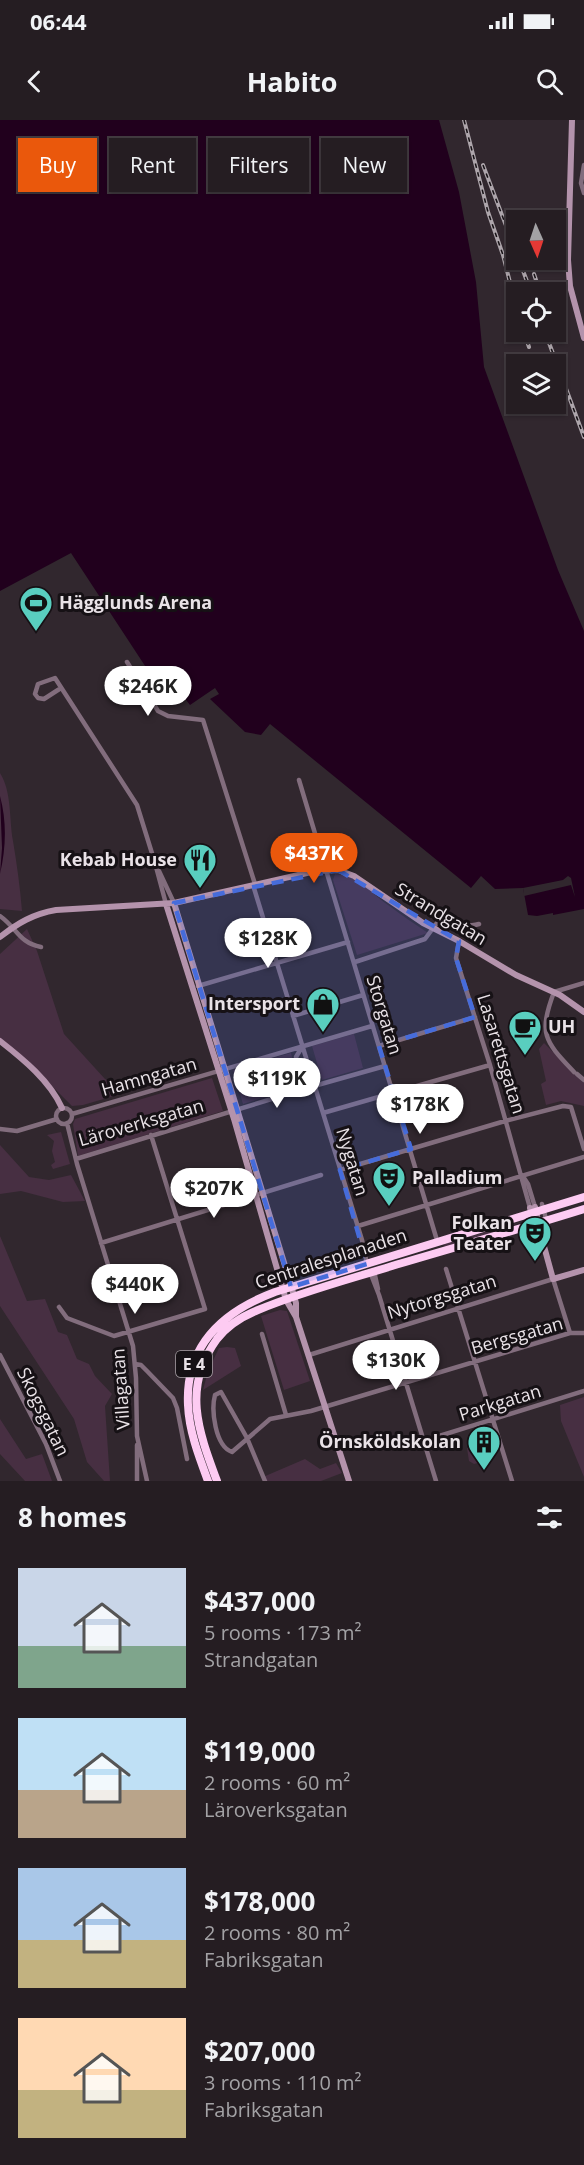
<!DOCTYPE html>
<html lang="en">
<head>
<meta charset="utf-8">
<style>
	:root { --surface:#251d22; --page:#2d262a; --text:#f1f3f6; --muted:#a3a2a5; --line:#423b40; --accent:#ea580c }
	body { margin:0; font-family:"Open Sans",sans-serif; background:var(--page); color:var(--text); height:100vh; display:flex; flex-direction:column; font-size:22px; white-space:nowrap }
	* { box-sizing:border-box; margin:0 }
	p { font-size:20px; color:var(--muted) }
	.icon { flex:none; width:33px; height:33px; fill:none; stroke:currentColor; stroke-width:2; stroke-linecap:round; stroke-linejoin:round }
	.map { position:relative; height:1361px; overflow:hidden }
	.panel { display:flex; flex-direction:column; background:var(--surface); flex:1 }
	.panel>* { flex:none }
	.hud { position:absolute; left:18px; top:18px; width:549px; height:54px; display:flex; gap:12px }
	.needle { width:39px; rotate:177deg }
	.buttons { position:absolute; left:506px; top:90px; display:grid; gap:12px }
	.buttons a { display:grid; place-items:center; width:60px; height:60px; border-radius:0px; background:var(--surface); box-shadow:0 2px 4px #0004,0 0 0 2px var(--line); font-size:30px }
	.price { position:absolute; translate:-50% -51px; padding:0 14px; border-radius:21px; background:#fff; color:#222; font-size:20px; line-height:39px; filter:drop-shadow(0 2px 3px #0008) }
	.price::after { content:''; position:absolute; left:50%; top:36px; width:18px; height:14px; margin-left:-9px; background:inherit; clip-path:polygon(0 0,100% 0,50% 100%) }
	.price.current { background:var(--accent); color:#fff }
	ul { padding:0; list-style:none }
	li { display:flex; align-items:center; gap:18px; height:150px; padding:0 18px }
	li span { display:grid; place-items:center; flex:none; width:168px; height:120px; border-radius:0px; color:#555 }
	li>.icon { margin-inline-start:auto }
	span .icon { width:72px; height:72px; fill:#fffc; stroke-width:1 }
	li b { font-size:26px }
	h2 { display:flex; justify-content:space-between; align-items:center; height:72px; padding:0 18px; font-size:26px }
	.tag { padding:0 21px; border-radius:0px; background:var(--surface); box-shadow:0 2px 4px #0004,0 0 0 2px var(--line); font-size:21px; line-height:54px }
	.tag.current { background:var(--accent); color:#fff }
	.status { display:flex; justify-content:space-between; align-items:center; height:42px; padding:0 30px; background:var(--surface); direction:ltr }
	.status svg { height:16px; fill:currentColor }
	header { display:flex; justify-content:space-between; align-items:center; height:78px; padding:0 18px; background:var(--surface); font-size:27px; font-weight:700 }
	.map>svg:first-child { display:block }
	.green { fill:#472f42 }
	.water { fill:#21001d }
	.pier { fill:#31272e }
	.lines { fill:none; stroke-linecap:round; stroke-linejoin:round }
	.street { stroke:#826d7d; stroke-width:4.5 }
	.secondary { stroke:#b493ac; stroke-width:6 }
	.highway { stroke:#fdcbf2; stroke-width:8 }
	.rail-casing { stroke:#ada5ab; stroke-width:4 }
	.rail { stroke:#161115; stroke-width:1.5; stroke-dasharray:4.5; stroke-linecap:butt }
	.marked { fill:#466cdb; fill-opacity:0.2; stroke:#466cdb; stroke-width:4.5; stroke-dasharray:12 8; stroke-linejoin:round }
	.labels { text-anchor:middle; stroke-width:6; stroke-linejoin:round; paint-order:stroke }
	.shield { fill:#161115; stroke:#aaa3a8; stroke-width:1.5 }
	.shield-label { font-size:16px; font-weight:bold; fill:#e9e2e7 }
	.poi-label { font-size:18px; font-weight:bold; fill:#e9e2e7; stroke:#161115; text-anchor:end }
	.street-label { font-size:18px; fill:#e9e2e7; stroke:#161115 }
</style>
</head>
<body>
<div class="status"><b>06:44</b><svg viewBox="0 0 49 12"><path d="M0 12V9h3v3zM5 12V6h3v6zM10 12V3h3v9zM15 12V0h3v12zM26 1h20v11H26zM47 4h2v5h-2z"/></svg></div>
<header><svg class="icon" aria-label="back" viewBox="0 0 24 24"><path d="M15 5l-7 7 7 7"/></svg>Habito<svg class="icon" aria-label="search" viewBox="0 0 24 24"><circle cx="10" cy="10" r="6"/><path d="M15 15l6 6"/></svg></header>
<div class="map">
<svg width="584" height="1361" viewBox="0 0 584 1361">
	<rect width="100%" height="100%" fill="#31272e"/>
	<!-- green -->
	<path class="green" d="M0,653C12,672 9,699 13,721C17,745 20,767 22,791L0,789Z
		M335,754C357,755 371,773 388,785C401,795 415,804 428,813L357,835L333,760Z
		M27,809L37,831L64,914L105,959L124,969V973L83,985L72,986L25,939L0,919V834Z
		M354,914L363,948L322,960L312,926Z
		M544,923L584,963V986L561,981L546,985L541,964L546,961L539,929Z
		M291,933L297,958L301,966L243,984L233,950Z
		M212,958L223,991L78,1036L73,1004L75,999Z
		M61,1012L70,1044L53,1049L51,1045L55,1042L52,1031L54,1021L47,1015Z
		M0,1025L29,1057L49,1060L71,1055L85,1081L63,1082L21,1071L0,1074Z
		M524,1101C498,1111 471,1120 445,1128L444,1124Z
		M0,1116L27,1181L45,1179L58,1212L67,1215L77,1239L89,1244L95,1256L112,1274L105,1286L110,1361H104L87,1342L74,1299L0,1186Z
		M280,1190L287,1191L310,1261L284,1270L261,1196Z
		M227,1227L235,1228L241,1246L203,1270L208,1251L219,1228Z
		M584,1277V1357L561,1301L560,1285Z
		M0,1299L26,1339L42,1334L52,1361H25L0,1334Z
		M481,1323L485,1325V1341L474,1344L469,1341L467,1328Z
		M305,1339L320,1349L336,1343L342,1353L321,1361H265L263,1357Z"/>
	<!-- water -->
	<path class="water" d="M0,0H439L459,72L476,162L484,247L558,450L584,511V789L553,795V793L537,796L528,795L523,768L495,769L481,756L471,768L270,604L261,615L245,612L210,579L219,574L215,568L190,585L183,576L170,584L71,433L0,471Z
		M0,676C7,702 6,728 0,754L2,728Z"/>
	<!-- pier -->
	<path class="pier" d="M568,756L571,758L575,777L571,765L524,776L523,768L563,760Z"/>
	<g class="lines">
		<!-- street -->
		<path class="street" d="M584,45L581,63L584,73
			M127,542L158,591L168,596L203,600L255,764
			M61,568L44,579L38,578L35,574L38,564L55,558L137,685L155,743L166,784
			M299,660L436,1117
			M159,751L174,783
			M253,765L362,1120L367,1144
			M0,796C17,808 19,823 41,827
			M459,821L456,838L490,945L530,1088
			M355,842L425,819L442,796C456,797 464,809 479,804
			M198,866L348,822
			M293,896L363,875
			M379,926L475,897
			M302,927L296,937L302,958L314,966
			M574,952C545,921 538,915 554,872L584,863
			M577,954L584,960
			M56 996a8 8 0 1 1 16 0a8 8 0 1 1-16 0Z
			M323,993L490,945
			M72,994L372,906
			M67,1003L77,1044L133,1226L136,1258L137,1316L147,1361
			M0,1009L17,1011L57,999
			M76,1039L314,966L385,946
			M340,1050L505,1001L563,986L571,987L584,1029
			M524,1058L528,1064L535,1087
			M542,1084L548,1106
			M358,1106L584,1037
			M101,1123L321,1055
			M446,1149L512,1361
			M374,1151L378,1169
			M370,1152L379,1175L436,1361
			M59,1187L67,1198L114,1216L205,1189L151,1015
			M262,1214L286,1295
			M0,1235L46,1324L60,1361
			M309,1235L553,1159L570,1213
			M135,1244L141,1245L147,1251L173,1278L177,1288L187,1339
			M423,1321L584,1271
			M137,1361V1325
			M265,1361L247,1318L221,1272L215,1275C211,1290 215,1326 232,1332L270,1299L311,1291L570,1213H584"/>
		<!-- secondary -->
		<path class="secondary" d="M572,0L568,140L570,166L584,218
			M174,783L290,1162L296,1183V1197
			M166,784L234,999L286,1180L296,1197L349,1361
			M0,817C18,803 33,794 56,790L174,783L316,751L338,750L354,756L423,803L459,821L516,855L560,875L584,892
			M0,921C23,939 50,961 62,988
			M535,1087L542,1119L553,1159L584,1150
			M530,1088L536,1110L541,1118"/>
		<!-- highway -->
		<path class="highway" d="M208,1361C199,1337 189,1311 188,1285C185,1225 224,1191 275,1172L584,1077
			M217,1361C198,1310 182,1267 217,1219C227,1206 243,1196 258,1190C301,1172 347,1160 392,1146C456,1127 520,1109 584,1089"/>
		<defs>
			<path id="rail" d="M464,0L488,92L503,135L516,186
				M483,45L516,132
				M519,140L531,172
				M534,154L540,172
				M524,212L529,227
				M545,212L584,317"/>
		</defs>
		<!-- rail casing -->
		<use href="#rail" class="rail-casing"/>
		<!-- rail -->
		<use href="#rail" class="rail"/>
	</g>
	<!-- marked area -->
	<path class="marked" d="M338,750L459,821L456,838L475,897L379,926L411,1029L340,1050L367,1144L291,1167L174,783Z"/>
	<!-- icons -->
	<defs>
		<symbol id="stadium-pin" viewBox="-11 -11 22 30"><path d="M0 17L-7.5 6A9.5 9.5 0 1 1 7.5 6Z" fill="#59cebf" stroke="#161115"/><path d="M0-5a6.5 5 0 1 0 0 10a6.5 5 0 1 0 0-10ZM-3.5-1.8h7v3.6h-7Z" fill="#111"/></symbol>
		<symbol id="restaurant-pin" viewBox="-11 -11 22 30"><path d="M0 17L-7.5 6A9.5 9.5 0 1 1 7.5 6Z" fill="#59cebf" stroke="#161115"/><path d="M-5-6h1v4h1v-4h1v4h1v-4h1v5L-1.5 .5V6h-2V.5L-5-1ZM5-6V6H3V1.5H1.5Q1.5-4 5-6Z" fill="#111"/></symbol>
		<symbol id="shop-pin" viewBox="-11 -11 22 30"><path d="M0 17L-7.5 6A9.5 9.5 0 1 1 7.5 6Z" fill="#59cebf" stroke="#161115"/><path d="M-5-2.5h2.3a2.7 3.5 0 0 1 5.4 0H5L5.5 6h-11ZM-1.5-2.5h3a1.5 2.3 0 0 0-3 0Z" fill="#111"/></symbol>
		<symbol id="cafe-pin" viewBox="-11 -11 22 30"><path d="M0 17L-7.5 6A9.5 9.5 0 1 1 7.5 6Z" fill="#59cebf" stroke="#161115"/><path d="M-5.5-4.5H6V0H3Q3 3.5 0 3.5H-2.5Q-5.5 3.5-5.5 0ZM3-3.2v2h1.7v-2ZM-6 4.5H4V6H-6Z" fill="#111"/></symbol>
		<symbol id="theatre-pin" viewBox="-11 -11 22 30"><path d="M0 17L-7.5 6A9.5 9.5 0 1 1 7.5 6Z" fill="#59cebf" stroke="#161115"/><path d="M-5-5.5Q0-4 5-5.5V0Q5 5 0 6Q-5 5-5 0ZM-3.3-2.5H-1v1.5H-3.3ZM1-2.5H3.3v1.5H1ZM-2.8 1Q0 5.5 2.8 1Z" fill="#111"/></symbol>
		<symbol id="building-pin" viewBox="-11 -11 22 30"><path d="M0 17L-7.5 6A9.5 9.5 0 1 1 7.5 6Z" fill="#59cebf" stroke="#161115"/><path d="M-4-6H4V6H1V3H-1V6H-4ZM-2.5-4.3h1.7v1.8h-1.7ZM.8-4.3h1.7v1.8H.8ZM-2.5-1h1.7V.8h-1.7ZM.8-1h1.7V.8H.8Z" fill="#111"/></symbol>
	</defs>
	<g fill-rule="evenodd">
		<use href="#stadium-pin" x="17" y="464" width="38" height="52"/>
		<use href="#restaurant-pin" x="181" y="721" width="38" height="52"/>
		<use href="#shop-pin" x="304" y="865" width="38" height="52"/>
		<use href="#cafe-pin" x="506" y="888" width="38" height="52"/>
		<use href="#theatre-pin" x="370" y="1039" width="38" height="52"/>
		<use href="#theatre-pin" x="516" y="1094" width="38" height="52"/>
		<use href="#building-pin" x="465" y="1303" width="38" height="52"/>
	</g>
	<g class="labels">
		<!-- shield labels -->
		<rect class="shield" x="176" y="1231" width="36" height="26" rx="4.5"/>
		<g class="shield-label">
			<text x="194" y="1250">E 4</text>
		</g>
		<!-- poi labels -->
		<g class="poi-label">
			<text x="59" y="489" text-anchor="start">Hägglunds Arena</text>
			<text x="177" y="746">Kebab House</text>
			<text x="300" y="890">Intersport</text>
			<text x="548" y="913" text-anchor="start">UH</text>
			<text x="412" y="1064" text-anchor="start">Palladium</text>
			<text x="512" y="1109">Folkan<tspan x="512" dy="21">Teater</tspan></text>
			<text x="461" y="1328">Örnsköldskolan</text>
		</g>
		<!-- street labels -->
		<g class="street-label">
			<text transform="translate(441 794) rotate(31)" y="6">Strandgatan</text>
			<text transform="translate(384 895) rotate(73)" y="6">Storgatan</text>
			<text transform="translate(501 934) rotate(73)" y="6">Lasarettsgatan</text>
			<text transform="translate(149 957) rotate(-16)" y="6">Hamngatan</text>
			<text transform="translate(141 1003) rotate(-16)" y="6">Läroverksgatan</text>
			<text transform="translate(352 1042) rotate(73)" y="6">Nygatan</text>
			<text transform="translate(331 1139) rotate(-18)" y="6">Centralesplanaden</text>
			<text transform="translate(442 1177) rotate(-17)" y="6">Nytorgsgatan</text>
			<text transform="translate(517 1216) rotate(-16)" y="6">Bergsgatan</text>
			<text transform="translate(121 1269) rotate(-94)" y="6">Villagatan</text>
			<text transform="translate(500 1283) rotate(-17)" y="6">Parkgatan</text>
			<text transform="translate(43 1292) rotate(64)" y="6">Skogsgatan</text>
		</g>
	</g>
</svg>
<div class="buttons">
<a><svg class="needle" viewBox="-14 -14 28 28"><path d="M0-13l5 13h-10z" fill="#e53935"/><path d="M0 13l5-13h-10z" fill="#a3a2a5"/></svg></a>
<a><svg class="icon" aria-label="locate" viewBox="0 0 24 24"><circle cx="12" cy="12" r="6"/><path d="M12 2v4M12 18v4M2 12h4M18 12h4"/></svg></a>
<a><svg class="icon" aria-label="layers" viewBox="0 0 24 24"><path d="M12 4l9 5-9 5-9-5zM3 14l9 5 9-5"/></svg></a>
</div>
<b class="price" style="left:148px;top:597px">$246K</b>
<b class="price current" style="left:314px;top:764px">$437K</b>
<b class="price" style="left:268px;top:849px">$128K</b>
<b class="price" style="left:277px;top:989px">$119K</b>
<b class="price" style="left:420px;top:1015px">$178K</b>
<b class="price" style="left:214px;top:1099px">$207K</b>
<b class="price" style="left:135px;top:1195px">$440K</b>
<b class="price" style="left:396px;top:1271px">$130K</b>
<div class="hud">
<a class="tag current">Buy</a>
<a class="tag">Rent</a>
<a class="tag">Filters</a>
<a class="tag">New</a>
</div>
</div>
<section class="panel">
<h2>8 homes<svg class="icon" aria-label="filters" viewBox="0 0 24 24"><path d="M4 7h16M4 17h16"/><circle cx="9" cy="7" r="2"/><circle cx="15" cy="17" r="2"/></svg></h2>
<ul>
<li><span style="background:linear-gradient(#c9d6e8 65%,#7fa58c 0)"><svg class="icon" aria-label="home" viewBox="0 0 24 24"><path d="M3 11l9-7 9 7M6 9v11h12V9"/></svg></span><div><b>$437,000</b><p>5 rooms · 173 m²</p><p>Strandgatan</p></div></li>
<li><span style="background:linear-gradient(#bfe0f5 60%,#b9a48a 0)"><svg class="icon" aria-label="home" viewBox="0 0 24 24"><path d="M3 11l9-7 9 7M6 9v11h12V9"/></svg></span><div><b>$119,000</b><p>2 rooms · 60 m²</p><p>Läroverksgatan</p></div></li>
<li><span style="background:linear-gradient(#a9c7e8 60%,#c2b280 0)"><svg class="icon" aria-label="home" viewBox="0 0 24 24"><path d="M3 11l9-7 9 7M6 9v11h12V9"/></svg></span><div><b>$178,000</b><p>2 rooms · 80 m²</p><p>Fabriksgatan</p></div></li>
<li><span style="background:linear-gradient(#ffd9b3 60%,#c2b280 0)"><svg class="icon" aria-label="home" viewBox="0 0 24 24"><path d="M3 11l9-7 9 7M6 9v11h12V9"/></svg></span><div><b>$207,000</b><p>3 rooms · 110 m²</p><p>Fabriksgatan</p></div></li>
</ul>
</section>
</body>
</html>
